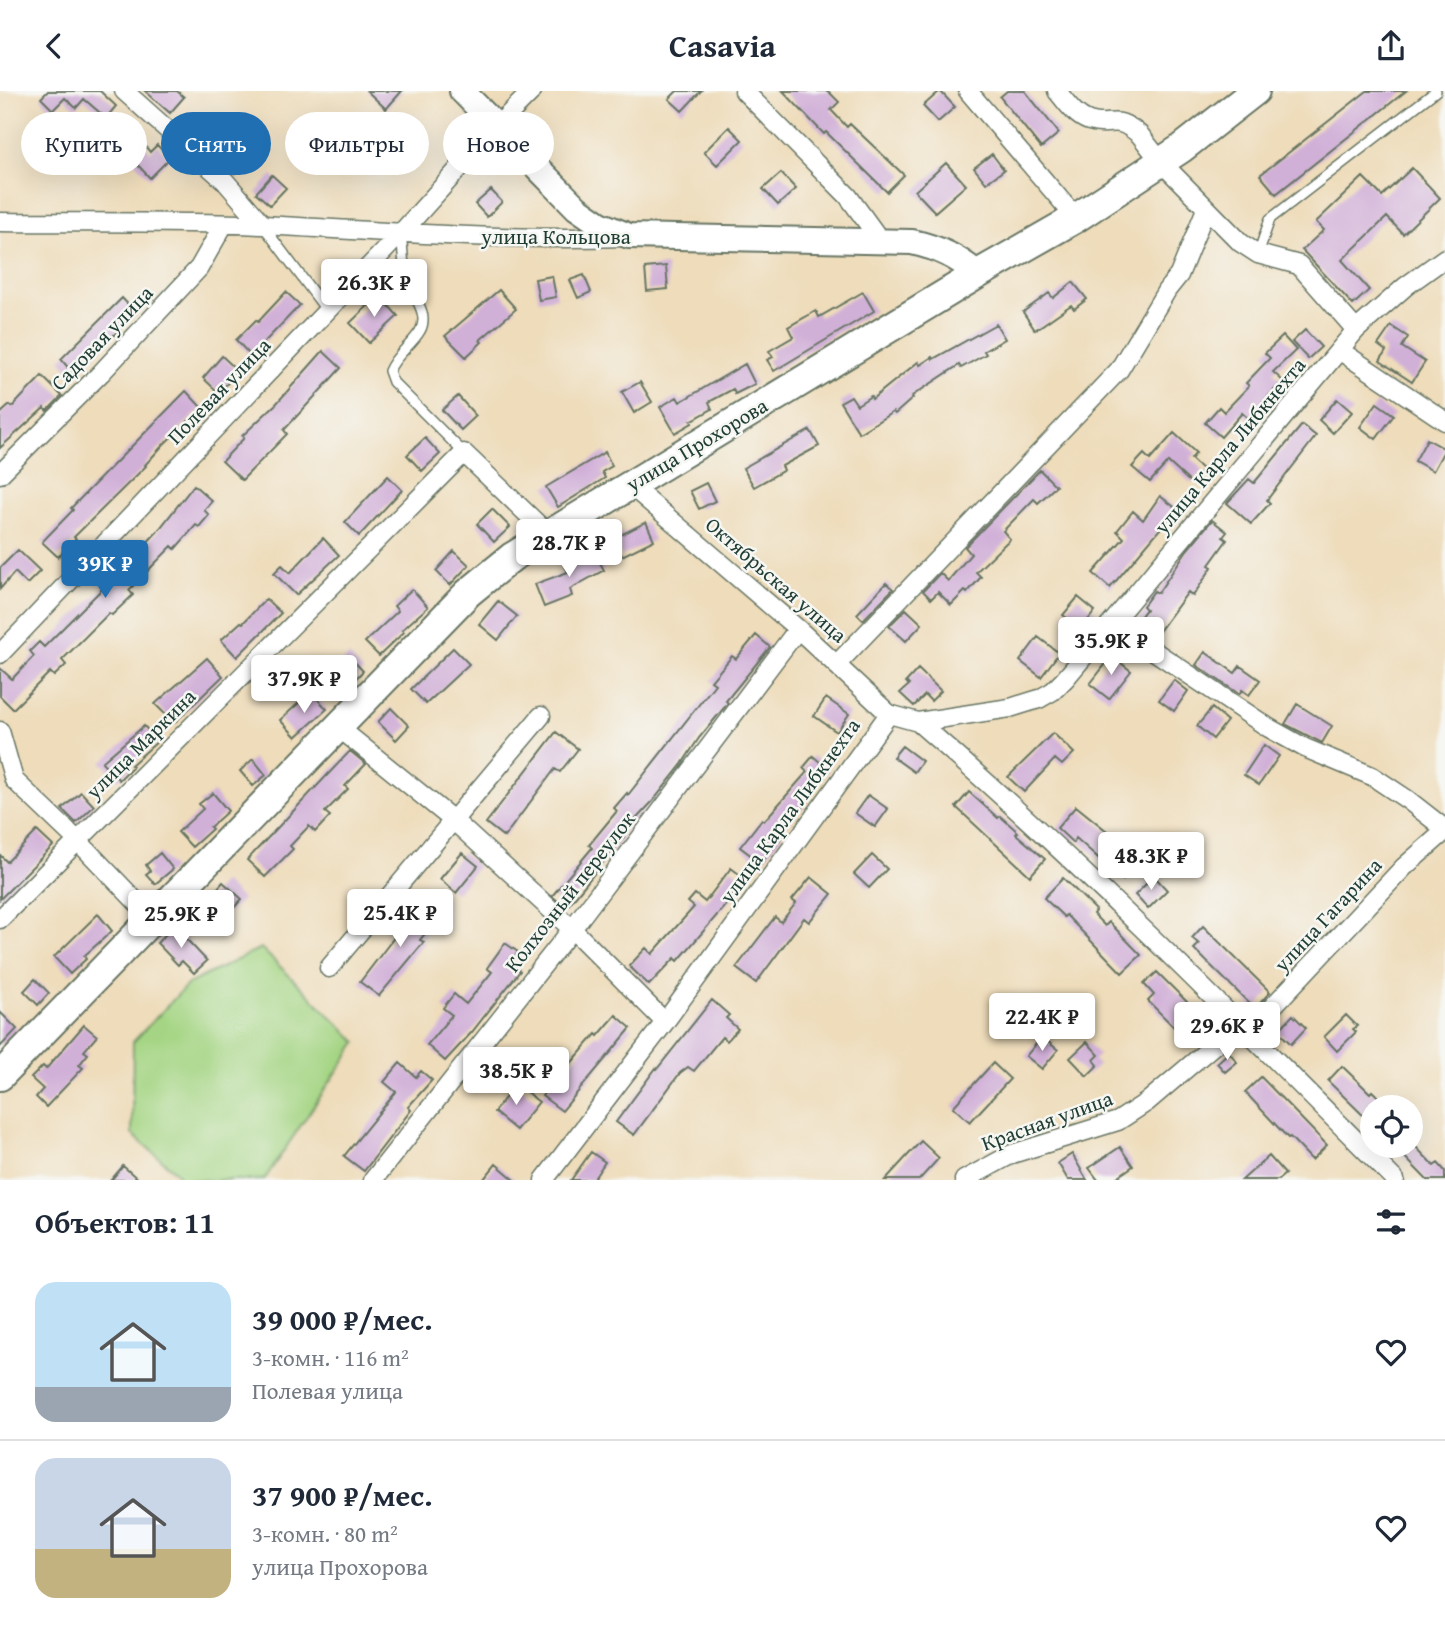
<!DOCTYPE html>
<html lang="ru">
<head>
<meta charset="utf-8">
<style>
	:root { --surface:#fff; --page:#f6f6f7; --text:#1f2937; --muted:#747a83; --line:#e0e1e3; --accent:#1f6fb2 }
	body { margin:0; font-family:"Gentium Book Plus",serif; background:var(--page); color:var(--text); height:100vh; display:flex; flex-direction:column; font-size:26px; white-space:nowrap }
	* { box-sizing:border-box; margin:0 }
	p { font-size:23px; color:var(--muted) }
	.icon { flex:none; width:38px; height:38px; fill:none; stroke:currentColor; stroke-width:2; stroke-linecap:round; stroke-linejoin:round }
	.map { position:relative; height:1089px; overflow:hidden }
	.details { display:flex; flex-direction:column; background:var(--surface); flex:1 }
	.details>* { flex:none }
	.guide { position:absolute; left:21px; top:21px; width:700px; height:63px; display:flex; gap:14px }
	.controls { position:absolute; left:1360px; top:1004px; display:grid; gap:14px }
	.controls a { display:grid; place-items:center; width:63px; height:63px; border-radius:50%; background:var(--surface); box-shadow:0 7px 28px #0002; font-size:35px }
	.price { position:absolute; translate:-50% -60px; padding:0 16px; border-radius:7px; background:#fff; color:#222; font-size:23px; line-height:46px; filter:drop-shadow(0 2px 4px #0008) }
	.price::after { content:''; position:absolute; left:50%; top:42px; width:21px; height:16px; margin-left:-10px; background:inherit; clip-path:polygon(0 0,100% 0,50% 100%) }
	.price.selected { background:var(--accent); color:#fff }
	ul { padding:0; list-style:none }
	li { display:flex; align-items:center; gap:21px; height:175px; padding:0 35px }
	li+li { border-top:2px solid var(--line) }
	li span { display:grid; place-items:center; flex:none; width:196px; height:140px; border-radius:21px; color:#555 }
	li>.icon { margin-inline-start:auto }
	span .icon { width:84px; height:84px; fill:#fffc; stroke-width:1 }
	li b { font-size:30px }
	h2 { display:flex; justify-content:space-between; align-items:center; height:84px; padding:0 35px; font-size:30px }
	.pill { padding:0 24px; border-radius:32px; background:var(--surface); box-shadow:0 7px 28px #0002; font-size:24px; line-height:63px }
	.pill.selected { background:var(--accent); color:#fff }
	header { display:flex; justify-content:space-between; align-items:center; height:91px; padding:0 35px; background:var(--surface); font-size:32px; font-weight:700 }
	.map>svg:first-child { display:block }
	.green { fill:#a5d584; stroke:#62895c; stroke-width:2 }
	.building { fill:#d1b0d8 }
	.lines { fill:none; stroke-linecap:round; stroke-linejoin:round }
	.lane-casing { stroke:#677563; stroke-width:12 }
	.street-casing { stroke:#677563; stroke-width:21 }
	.secondary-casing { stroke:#677563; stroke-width:28 }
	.primary-casing { stroke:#677563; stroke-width:32 }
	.lane { stroke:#fff; stroke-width:9 }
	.street { stroke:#fff; stroke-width:18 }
	.secondary { stroke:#fff; stroke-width:24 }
	.primary { stroke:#fff; stroke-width:28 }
	.labels { text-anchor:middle; stroke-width:5; stroke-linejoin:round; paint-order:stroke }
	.street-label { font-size:21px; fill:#1f3d34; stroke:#f6f6f2 }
</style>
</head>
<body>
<header><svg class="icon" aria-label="back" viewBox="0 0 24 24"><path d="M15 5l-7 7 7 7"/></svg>Casavia<svg class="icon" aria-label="share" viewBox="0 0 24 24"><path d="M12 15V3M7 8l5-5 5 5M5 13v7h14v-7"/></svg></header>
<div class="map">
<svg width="1445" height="1089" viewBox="0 0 1445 1089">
	<rect width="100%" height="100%" fill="#f6f6f2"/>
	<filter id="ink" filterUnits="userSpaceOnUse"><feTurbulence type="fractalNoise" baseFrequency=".0143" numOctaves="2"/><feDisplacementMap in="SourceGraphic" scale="14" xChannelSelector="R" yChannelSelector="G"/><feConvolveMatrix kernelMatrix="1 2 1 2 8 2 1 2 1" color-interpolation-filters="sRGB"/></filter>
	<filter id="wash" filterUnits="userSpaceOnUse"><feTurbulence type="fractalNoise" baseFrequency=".00686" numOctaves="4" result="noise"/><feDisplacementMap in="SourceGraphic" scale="28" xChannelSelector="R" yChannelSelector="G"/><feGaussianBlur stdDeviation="1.57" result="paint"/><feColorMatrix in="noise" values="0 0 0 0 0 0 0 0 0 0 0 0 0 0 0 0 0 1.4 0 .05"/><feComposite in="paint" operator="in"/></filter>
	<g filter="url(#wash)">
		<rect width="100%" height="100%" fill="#eedcba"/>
		<!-- green -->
		<path class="green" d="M261,857L357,951L264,1089H177L178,1083L132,1043L133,951L188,893Z"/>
		<g id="blocks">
			<!-- building -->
			<path class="building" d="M48,0H100L116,15L106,27L84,8L76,17L65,7L53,19L41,7Z
				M145,0H177L184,6L170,22Z
				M367,0H402L386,18Z
				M677,0H701L682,20L669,8Z
				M783,0H828L839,11L831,19L847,36L850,33L904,84L887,101L826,41L824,43Z
				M940,0L955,16L938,31L923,15Z
				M1007,0H1025L1059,42L1041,57L1000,6Z
				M1367,0H1406L1276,103L1260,84Z
				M204,27L237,58L239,56L250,66L235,82L190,41Z
				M729,36L742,49L717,74L704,61Z
				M157,54L170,67L150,87L133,69L146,56L150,61Z
				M992,63L1004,79L986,92L974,77Z
				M946,72L966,94L935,121L915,100Z
				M1412,77L1440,107L1403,143L1387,126L1342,169L1369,199L1353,214L1302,159L1324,139L1316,131L1363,86L1382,105Z
				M781,82L796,98L778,114L763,98Z
				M272,84L286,97L270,114L256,102Z
				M491,99L502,111L487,126L475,113Z
				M666,175L668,198L647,200L645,177Z
				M584,184L591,201L578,207L570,189Z
				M552,185L556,206L539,209L535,188Z
				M1073,191L1087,208L1074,218L1071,214L1035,239L1023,221L1049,202L1053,207Z
				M499,199L516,218L480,249L482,251L466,266L445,245Z
				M286,201L300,214L251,265L236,249L256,229L258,231Z
				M863,201L874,220L774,280L767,269L773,266L769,260L793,246L788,236L816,220L819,226Z
				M379,204L398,225L369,252L350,232Z
				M122,207L136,222L74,284L61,268Z
				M996,233L1005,248L984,260L986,263L961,277L959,274L912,305L913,307L895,323L893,321L859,342L840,311L851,305L857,314L871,305L872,308L918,271L920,274L932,266L933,268Z
				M1391,235L1408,246L1402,256L1425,271L1412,291L1380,270L1386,260L1378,254Z
				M1305,239L1321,256L1308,268L1292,251Z
				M1283,245L1296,259L1273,281L1283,290L1260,314L1262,316L1250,329L1242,322L1221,346L1205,332L1219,316L1224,321L1249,295L1246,292L1270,267L1265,262Z
				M323,260L341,277L284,339L287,343L242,389L222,370L244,347L242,345L276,313Z
				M222,265L238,280L219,302L203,287Z
				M745,273L755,293L735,303L733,298L709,311L712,318L691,330L692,332L675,342L660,316L677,306L680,311Z
				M42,285L62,305L47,320L44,317L0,357V323L10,314L12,316Z
				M640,291L652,311L634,322L622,301Z
				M186,300L202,317L164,353L145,374L146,375L74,446L76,448L58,466L42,451L73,419L71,417Z
				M458,305L476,325L461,339L442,319Z
				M1337,308L1352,321L1333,342L1319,329Z
				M1377,312L1394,324L1376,348L1360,336Z
				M1302,334L1316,345L1267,409L1270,412L1251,433L1227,412L1249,388L1254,392Z
				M810,339L819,355L782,375L784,379L754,396L743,377Z
				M1174,342L1196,362L1191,368L1203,379L1191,392L1168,371L1150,391L1132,376L1144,363L1150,369Z
				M425,347L440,363L422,380L407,364Z
				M1427,348L1445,358L1433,380L1415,370Z
				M605,361L612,375L602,381L605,387L558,416L546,396Z
				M1040,379L1056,395L1038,412L1034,408L1003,440L1010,448L976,481L981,486L967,502L965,500L951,514L938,501L931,508L923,500L940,482L948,490L971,463L965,456Z
				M388,385L402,399L359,445L345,431Z
				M706,392L715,410L699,418L690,400Z
				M194,394L212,410L204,419L209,424L199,436L196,434L175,458L172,455L129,499L133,504L112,524L109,522L62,569L66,574L54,585L50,581L13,618L0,605V577L12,588L34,565L30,560L39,551L44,556L121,479L157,441Z
				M1160,405L1177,418L1110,497L1093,482L1124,447L1117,440L1133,420L1143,429Z
				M492,418L510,436L494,451L477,433Z
				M1212,429L1227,441L1223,446L1227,449L1209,474L1212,476L1193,505L1188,501L1154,547L1135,533L1146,518L1143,515L1154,500L1158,502L1187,459Z
				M646,431L654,449L622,465L613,448Z
				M323,447L339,464L296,504L274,482L282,474L290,482Z
				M18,459L40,480L27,493L15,481L0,498V477Z
				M593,459L604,479L570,498L572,505L544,516L535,493L568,481L565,475Z
				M454,460L469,474L450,494L436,480Z
				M886,492L893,498L863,529L857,523Z
				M412,498L428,516L402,539L404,541L379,565L365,551L398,520L394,515Z
				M1078,506L1095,520L1081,538L1063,524Z
				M266,508L281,522L237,566L221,549L241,531L243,532Z
				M498,510L517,525L498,549L479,533Z
				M906,518L922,533L906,550L889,535Z
				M756,544L770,556L726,610L728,612L699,647L682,673L653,710L621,744L624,746L566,817L552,805L592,757L589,754L617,720L614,717L627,702L628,704L715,593L711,590L732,565L736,568Z
				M1038,546L1059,562L1041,586L1020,570Z
				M453,557L469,573L426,613L411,598Z
				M1205,561L1235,582L1240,575L1260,589L1249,604L1242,599L1239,603L1196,574Z
				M349,565L363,580L346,598L331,583Z
				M1112,565L1131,580L1109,608L1090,593Z
				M207,567L223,585L174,632L155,613Z
				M918,578L941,600L931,610L925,604L914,615L900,602L909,594L906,591Z
				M1174,589L1188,600L1174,620L1159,609Z
				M311,601L327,618L296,646L280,629Z
				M826,607L849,623L837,641L814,625Z
				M1297,613L1332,635L1322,652L1285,633Z
				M391,617L409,635L396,649L378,631Z
				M1212,617L1227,630L1213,648L1197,635Z
				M144,635L158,650L131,674L133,675L119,689L102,671Z
				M556,641L578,658L560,681L555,678L504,746L486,732Z
				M1053,642L1074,662L1062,674L1055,668L1024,701L1008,686Z
				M1264,654L1279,665L1259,694L1244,684Z
				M902,655L922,670L914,681L893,666Z
				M350,660L366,673L345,695L348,698L325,721L330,725L315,741L309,735L290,755L293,758L265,786L247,769Z
				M813,665L829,679L807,705L810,708L780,742L783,744L761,772L740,756L762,728L764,730L807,681L803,677Z
				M253,668L266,684L253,695L240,680Z
				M81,701L94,715L76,732L62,718Z
				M969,701L998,727L1000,725L1018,741L1016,743L1045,768L1030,785L956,716Z
				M213,702L228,720L210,736L212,738L192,756L178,741L203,718L199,713Z
				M868,704L888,718L875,736L855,722Z
				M1076,715L1113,745L1109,750L1136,774L1123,789L1076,747L1073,752L1057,737Z
				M37,740L53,755L0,808V764L7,771Z
				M160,762L173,778L155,793L146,783L150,780L146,774Z
				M462,762L478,775L456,802L440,788Z
				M872,764L887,778L869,797L854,783Z
				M731,777L747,789L678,870L675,867L649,894L629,875L646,857L652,863L694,816L688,811L695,803L705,811Z
				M1154,785L1167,799L1148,818L1135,804Z
				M811,786L832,803L809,831L804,827L756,892L736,877L775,826L781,831L796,812L792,809Z
				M1063,787L1096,819L1093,823L1105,835L1109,831L1141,864L1122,882L1066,824L1064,826L1044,807Z
				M223,791L242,808L229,822L211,805Z
				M422,810L440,824L420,849L424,851L379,905L360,891Z
				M98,823L112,840L84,865L86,868L70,883L54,866Z
				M174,835L207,870L194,882L182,870L178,874L157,852Z
				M1203,835L1270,901L1255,918L1194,858L1199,853L1192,847Z
				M505,852L518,861L510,872L520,880L472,941L445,970L427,954L452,924L443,917L454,903L466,913L492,881L487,877Z
				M1157,881L1210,934L1190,952L1148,910L1154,904L1144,893Z
				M35,888L49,902L38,914L24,900Z
				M712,909L729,924L726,927L738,938L727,950L722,946L694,980L688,976L680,982L634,1044L616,1031L656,977L657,978Z
				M0,921L17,938L0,956Z
				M616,924L631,937L562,1020L542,1005L565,975L567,977L596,943L598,945Z
				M1293,924L1306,937L1291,953L1278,940Z
				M1346,924L1357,935L1353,938L1356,941L1337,960L1324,946Z
				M84,934L97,945L84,960L88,963L79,974L83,977L46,1016L36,1006L43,998L31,987L43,975L46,978Z
				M1042,946L1058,959L1042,978L1026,965Z
				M1087,951L1099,964L1094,969L1098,974L1087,985L1070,967Z
				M1229,961L1237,971L1225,981L1217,972Z
				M400,972L416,986L421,980L432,989L408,1016L411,1019L364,1080L344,1065L396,1001L384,991Z
				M993,972L1010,988L970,1031L953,1016Z
				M1342,975L1370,1002L1372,1000L1390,1017H1372V1033L1328,990Z
				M1261,986L1327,1054L1312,1069L1290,1046L1288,1047L1245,1001Z
				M516,993L539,1011L516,1039L494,1021Z
				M921,1050L939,1067L919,1089H885Z
				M1394,1055H1415L1434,1075L1438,1072L1445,1080V1089H1427Z
				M1120,1056L1133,1075L1113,1089H1098L1089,1077Z
				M591,1061L605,1071L593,1089H571Z
				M1072,1063L1087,1089H1068L1058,1072Z
				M1269,1065L1285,1083L1278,1089H1242Z
				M496,1073L515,1089H483Z
				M123,1075L139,1089H111Z"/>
		</g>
	</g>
	<g filter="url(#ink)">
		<use href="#blocks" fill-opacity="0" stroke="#677563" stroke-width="2"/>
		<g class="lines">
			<defs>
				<path id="lane" d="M264,136L327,220
					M401,144C403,157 403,170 405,183C409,202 431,221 420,240C411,255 396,263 389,280L393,291L464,362
					M1258,163L1270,128L1436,0"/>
				<path id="street" d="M124,0L225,90L263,134
					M744,0L848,105L880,149
					M968,0L1076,127
					M1057,0C1066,11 1075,25 1089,30C1114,38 1113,21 1140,44L1161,71L1241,152L1258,163L1299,174L1356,239
					M0,131C87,132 174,130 261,134C382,140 501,150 622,146
					M1339,259L1445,330
					M0,383L101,282L199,177L224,133
					M630,394L798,538L889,623L918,631L1010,617L1039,608L1053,600L1065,588L1356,239L1406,195L1445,167
					M1112,532L1269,637L1305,657L1372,685L1408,709L1445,738
					M0,563L401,142L497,35L532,0
					M837,573L1119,279L1167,199L1179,184L1206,118
					M918,631C1085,775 1240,933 1395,1089
					M338,636L453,729L572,838L665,931
					M0,640L14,689L77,749L151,826
					M0,828L464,362L549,444
					M329,877L541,625
					M373,1089L572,838L798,538
					M544,1089L665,931L889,623
					M964,1089L1012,1063L1118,1030L1147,1011L1227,943L1259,930L1404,776L1445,740"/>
				<path id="secondary" d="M462,0L577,117L600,133L629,145L912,151C939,157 957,166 978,183"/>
				<path id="primary" d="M0,985L468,502L512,466L978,183L1076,127L1182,57L1255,0"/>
			</defs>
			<!-- lane casing -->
			<use href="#lane" class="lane-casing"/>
			<!-- street casing -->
			<use href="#street" class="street-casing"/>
			<!-- secondary casing -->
			<use href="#secondary" class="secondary-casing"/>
			<!-- primary casing -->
			<use href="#primary" class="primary-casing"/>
			<!-- lane -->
			<use href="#lane" class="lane"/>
			<!-- street -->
			<use href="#street" class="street"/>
			<!-- secondary -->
			<use href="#secondary" class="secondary"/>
			<!-- primary -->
			<use href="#primary" class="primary"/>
		</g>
	</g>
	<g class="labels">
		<!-- street labels -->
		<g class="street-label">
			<text x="556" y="153">улица Кольцова</text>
			<text transform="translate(102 247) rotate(-46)" y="7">Садовая улица</text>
			<text transform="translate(219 300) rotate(-46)" y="7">Полевая улица</text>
			<text transform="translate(697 354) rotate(-31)" y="7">улица Прохорова</text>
			<text transform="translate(1230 355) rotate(-50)" y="7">улица Карла Либкнехта</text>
			<text transform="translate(776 489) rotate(41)" y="7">Октябрьская улица</text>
			<text transform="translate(141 653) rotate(-45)" y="7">улица Маркина</text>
			<text transform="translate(790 720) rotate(-54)" y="7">улица Карла Либкнехта</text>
			<text transform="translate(570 801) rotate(-52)" y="7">Колхозный переулок</text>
			<text transform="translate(1328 824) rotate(-47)" y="7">улица Гагарина</text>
			<text transform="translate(1047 1030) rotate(-20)" y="7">Красная улица</text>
		</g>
	</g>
</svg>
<div class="controls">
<a><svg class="icon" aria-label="locate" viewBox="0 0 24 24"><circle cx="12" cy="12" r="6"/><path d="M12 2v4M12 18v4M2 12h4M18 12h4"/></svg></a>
</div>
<b class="price" style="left:374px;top:228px">26.3K ₽</b>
<b class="price" style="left:569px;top:488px">28.7K ₽</b>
<b class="price selected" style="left:105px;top:509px">39K ₽</b>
<b class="price" style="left:1111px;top:586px">35.9K ₽</b>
<b class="price" style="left:304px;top:624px">37.9K ₽</b>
<b class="price" style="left:1151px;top:801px">48.3K ₽</b>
<b class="price" style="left:400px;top:858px">25.4K ₽</b>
<b class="price" style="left:181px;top:859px">25.9K ₽</b>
<b class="price" style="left:1042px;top:962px">22.4K ₽</b>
<b class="price" style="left:1227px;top:971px">29.6K ₽</b>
<b class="price" style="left:516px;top:1016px">38.5K ₽</b>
<div class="guide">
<a class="pill">Купить</a>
<a class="pill selected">Снять</a>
<a class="pill">Фильтры</a>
<a class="pill">Новое</a>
</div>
</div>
<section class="details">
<h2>Объектов: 11<svg class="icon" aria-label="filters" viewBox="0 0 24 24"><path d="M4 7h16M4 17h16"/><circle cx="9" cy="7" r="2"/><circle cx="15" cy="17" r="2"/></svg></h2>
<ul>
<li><span style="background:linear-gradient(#bfe0f5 75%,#9aa5b1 0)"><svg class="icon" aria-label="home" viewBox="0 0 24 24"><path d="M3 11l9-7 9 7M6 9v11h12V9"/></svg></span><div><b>39 000 ₽/мес.</b><p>3-комн. · 116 m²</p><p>Полевая улица</p></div><svg class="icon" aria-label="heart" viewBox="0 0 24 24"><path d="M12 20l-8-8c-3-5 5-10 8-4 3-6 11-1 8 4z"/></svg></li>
<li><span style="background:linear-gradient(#c9d6e8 65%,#c2b280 0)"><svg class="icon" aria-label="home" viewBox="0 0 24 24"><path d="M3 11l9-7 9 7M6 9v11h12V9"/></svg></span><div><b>37 900 ₽/мес.</b><p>3-комн. · 80 m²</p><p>улица Прохорова</p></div><svg class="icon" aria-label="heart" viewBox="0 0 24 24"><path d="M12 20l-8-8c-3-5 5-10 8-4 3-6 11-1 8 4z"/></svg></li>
</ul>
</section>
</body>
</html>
